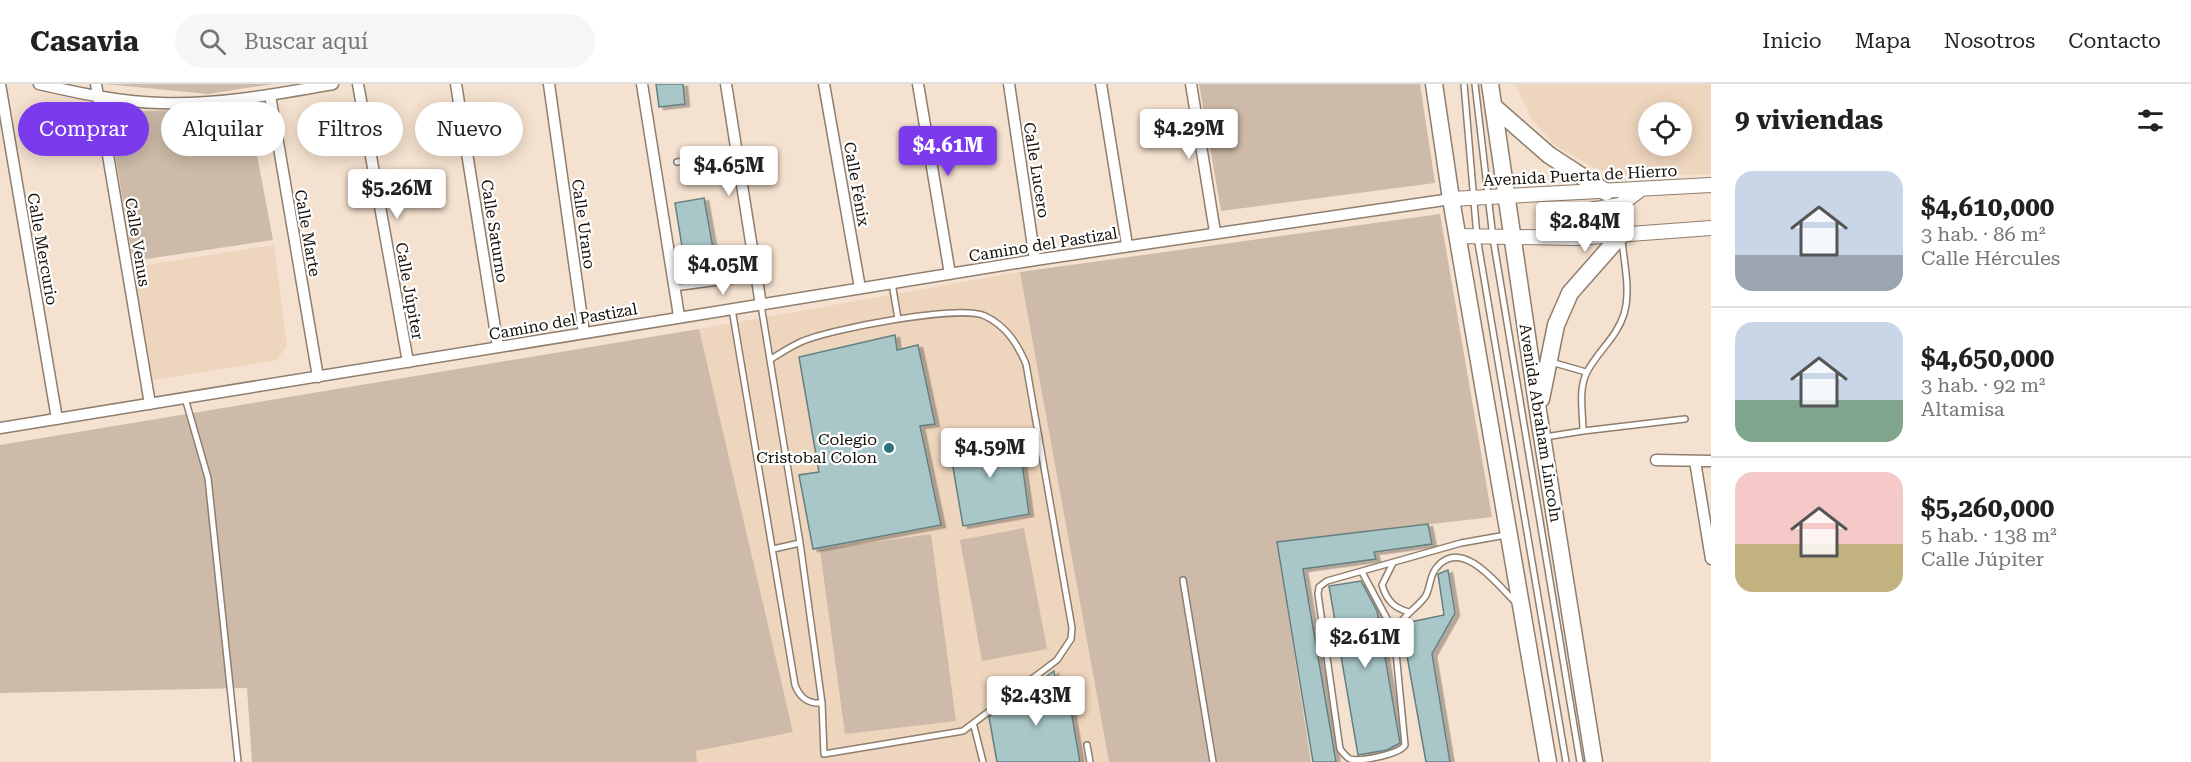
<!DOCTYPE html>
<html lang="es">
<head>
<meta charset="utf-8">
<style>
	:root { --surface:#fff; --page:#f6f6f6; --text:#222; --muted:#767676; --line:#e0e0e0; --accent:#7c3aed }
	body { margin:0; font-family:"Roboto Serif",serif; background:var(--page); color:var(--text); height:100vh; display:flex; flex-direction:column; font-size:22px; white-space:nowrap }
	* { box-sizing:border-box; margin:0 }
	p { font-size:20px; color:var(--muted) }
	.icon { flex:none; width:33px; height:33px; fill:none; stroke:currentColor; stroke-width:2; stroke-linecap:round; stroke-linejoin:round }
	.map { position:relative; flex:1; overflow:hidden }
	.side { display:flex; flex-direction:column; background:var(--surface); width:480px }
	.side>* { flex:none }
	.top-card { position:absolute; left:18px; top:18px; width:570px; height:54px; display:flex; gap:12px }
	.tools { position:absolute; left:1638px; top:18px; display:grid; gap:12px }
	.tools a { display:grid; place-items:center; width:54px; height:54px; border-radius:50%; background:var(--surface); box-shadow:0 3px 15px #0003; font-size:30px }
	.price { position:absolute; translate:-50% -51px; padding:0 14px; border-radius:6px; background:#fff; color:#222; font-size:20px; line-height:39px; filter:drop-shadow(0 2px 3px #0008) }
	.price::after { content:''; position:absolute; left:50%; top:36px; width:18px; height:14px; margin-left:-9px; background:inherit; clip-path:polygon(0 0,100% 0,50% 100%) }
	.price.active { background:var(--accent); color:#fff }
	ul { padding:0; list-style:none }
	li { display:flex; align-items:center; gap:18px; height:150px; padding:0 24px }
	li+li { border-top:2px solid var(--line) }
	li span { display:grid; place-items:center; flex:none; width:168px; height:120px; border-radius:18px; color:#555 }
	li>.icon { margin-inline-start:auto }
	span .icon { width:72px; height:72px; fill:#fffc; stroke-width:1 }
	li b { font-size:26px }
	h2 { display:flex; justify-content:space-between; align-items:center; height:72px; padding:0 24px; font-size:26px }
	.tag { padding:0 21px; border-radius:27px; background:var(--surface); box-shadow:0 3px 15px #0003; font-size:21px; line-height:54px }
	.tag.active { background:var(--accent); color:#fff }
	header { display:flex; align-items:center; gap:36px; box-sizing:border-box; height:84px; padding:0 30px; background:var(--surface); border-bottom:2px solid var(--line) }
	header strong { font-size:28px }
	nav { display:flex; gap:33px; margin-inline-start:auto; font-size:21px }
	.search { width:420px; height:54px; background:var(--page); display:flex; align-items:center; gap:15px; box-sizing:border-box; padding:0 21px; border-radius:33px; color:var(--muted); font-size:22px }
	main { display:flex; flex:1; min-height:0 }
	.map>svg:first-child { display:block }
	.built { fill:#eed5bd; fill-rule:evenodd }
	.green { fill:#cdbaa8 }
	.building { fill:#a9c7c8; stroke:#648081; stroke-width:1.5; filter:url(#shadow) }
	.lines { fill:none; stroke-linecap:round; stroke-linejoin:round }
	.service-casing { stroke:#8f7e6e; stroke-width:8 }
	.minor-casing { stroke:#8f7e6e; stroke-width:13 }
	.tertiary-casing { stroke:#8f7e6e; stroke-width:16 }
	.primary-casing { stroke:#8f7e6e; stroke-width:19 }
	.service { stroke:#fff; stroke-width:5 }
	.minor { stroke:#fff; stroke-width:10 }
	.tertiary { stroke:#fff; stroke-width:14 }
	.primary { stroke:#fff; stroke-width:16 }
	.poi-dot { fill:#2a7478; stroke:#fff; stroke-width:2 }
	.labels { text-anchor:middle; stroke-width:4.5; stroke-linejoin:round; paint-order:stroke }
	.street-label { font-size:16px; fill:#150f09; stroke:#fff }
	.poi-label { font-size:16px; fill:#150f09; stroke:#fff; text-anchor:end }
</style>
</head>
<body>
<header>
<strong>Casavia</strong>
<div class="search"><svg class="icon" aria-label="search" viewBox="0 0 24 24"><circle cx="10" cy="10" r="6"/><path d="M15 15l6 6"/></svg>Buscar aquí</div>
<nav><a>Inicio</a><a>Mapa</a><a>Nosotros</a><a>Contacto</a></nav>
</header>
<main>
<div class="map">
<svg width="1711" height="678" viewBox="0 0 1711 678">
	<defs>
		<filter id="shadow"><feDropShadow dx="4.5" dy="2.5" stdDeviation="0" flood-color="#0004"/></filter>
	</defs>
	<rect width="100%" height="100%" fill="#f5e1cf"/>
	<!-- built -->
	<path class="built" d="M1515,0H1711V90L1620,93L1593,83L1557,63L1533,37ZM1682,28V62H1648V28Z
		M274,161L287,261L277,276L153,296L132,183Z
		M1020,188L1109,678H697L696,667L793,647L699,245Z"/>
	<!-- green -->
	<path class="green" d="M105,0H273L208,10Z
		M1199,0H1420L1435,99L1221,127Z
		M248,24L273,156L133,177L108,28Z
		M1440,130L1492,433L1277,458L1311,678H1109L1020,188Z
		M699,245L793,648L696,667L697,678H252L247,604L0,609V361Z
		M1024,444L1047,565L982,577L960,456Z
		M931,450L956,637L845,650L820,466Z"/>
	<!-- building -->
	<path class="building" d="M656,0H683L685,20L659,23Z
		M704,114L713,164L705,178L685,181L675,119Z
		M895,251L897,266L918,261L935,340L920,342L941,441L813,465L799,391L819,388L799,273Z
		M1018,349L1029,430L963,442L949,360Z
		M1428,440L1432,460L1374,468L1376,475L1303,485L1336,678H1313L1277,458Z
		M1448,486L1455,529L1432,570L1450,678H1426L1402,544L1406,539L1444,531L1438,490Z
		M1361,497L1377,527L1400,659L1387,666L1358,671L1329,502Z
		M1054,587L1058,618L1069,615L1080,678H997L989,633Z"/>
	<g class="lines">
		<defs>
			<path id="service" d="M1464,0L1477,153L1566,678
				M1475,0L1493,154L1580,678
				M677,78L737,69
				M892,199L898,235
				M674,204L756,193
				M732,225L795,601C800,614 808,620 822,619L800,459L761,221
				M771,275C781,269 791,262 803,257C831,245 960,220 985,232C1006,242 1017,259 1026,280L1072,544L1071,555L1057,576L963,647L824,670L822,619
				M1551,278L1586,288
				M185,314L208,394L238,678
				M1583,347L1685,335
				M1545,353L1583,347C1583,329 1578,305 1587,288C1598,267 1617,253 1624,230C1631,207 1624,179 1622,156
				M1506,451L1461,459L1327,497L1319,503L1318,510L1340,665C1343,669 1346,673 1350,675C1361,678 1400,670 1405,661L1394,548C1401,533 1415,526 1425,513C1431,504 1429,491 1437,483C1462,453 1498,501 1515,518
				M773,465L800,459
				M1393,479L1382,501C1387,517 1394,524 1409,528
				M1362,488L1394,548
				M1183,496L1213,678
				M974,642L983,678
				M1087,661L1090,678"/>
			<path id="minor" d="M0,0L57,335
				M39,0C79,9 119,18 161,19C218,21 277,10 333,0
				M96,0L150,320
				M358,0L408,278
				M456,0L498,263
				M549,0L584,249
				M642,0L679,232
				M726,0L761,221
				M824,0L860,204
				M918,0L950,190
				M1009,0L1035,176
				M1101,0L1127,161
				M1191,0L1215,148
				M270,11L318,293
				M0,344L1035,176L1451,115
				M1656,376L1711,377
				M1695,377L1711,475"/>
			<path id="tertiary" d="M1451,115L1711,101
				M1458,152L1576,154L1711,144
				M1576,154L1570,136L1577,128L1620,121L1640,106"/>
			<path id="primary" d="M1434,0L1451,115L1548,678
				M1490,0L1538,327L1594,678
				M1493,22L1549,71L1606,108
				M1541,315L1556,241L1570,209L1621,151"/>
		</defs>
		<!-- service casing -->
		<use href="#service" class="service-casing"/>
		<!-- minor casing -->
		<use href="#minor" class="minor-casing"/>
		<!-- tertiary casing -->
		<use href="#tertiary" class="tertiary-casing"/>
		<!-- primary casing -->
		<use href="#primary" class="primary-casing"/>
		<!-- service -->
		<use href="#service" class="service"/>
		<!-- minor -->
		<use href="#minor" class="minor"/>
		<!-- tertiary -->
		<use href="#tertiary" class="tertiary"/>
		<!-- primary -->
		<use href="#primary" class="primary"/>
	</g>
	<!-- markers -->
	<circle class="poi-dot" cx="889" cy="364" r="6"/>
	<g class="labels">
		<!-- street labels -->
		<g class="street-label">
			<text transform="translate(1037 86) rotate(81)" y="6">Calle Lucero</text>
			<text transform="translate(1580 91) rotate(-3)" y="6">Avenida Puerta de Hierro</text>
			<text transform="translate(857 100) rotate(80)" y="6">Calle Fénix</text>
			<text transform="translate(584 140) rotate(82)" y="6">Calle Urano</text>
			<text transform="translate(495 147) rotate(81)" y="6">Calle Saturno</text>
			<text transform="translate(308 149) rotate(80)" y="6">Calle Marte</text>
			<text transform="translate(138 158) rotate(81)" y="6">Calle Venus</text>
			<text transform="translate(1043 160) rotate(-9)" y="6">Camino del Pastizal</text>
			<text transform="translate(43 165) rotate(80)" y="6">Calle Mercurio</text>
			<text transform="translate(410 207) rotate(80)" y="6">Calle Júpiter</text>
			<text transform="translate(563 237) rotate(-10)" y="6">Camino del Pastizal</text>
			<text transform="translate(1541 339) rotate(81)" y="6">Avenida Abraham Lincoln</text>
		</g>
		<!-- poi labels -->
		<g class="poi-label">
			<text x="877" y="361">Colegio<tspan x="877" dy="18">Cristobal Colon</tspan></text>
		</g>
	</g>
</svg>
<div class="tools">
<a><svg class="icon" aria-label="locate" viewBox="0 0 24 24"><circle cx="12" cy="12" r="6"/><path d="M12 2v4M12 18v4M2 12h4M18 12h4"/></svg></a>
</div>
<b class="price" style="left:1189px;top:76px">$4.29M</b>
<b class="price active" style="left:948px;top:93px">$4.61M</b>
<b class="price" style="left:729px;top:113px">$4.65M</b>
<b class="price" style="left:397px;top:136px">$5.26M</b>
<b class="price" style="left:1585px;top:169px">$2.84M</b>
<b class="price" style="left:723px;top:212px">$4.05M</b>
<b class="price" style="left:990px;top:395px">$4.59M</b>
<b class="price" style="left:1365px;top:585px">$2.61M</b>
<b class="price" style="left:1036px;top:643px">$2.43M</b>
<div class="top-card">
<a class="tag active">Comprar</a>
<a class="tag">Alquilar</a>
<a class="tag">Filtros</a>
<a class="tag">Nuevo</a>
</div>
</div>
<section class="side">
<h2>9 viviendas<svg class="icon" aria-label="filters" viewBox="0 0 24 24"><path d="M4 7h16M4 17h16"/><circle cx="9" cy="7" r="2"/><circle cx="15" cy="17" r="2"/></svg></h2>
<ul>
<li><span style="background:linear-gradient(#c9d6e8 70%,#9aa5b1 0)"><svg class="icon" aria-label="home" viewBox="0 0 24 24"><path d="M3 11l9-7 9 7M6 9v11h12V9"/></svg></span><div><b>$4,610,000</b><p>3 hab. · 86 m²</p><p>Calle Hércules</p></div></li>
<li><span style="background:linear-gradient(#c9d6e8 65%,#7fa58c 0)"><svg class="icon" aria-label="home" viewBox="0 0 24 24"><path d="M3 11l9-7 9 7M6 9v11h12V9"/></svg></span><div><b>$4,650,000</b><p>3 hab. · 92 m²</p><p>Altamisa</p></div></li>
<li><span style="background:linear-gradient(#f6c9c9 60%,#c2b280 0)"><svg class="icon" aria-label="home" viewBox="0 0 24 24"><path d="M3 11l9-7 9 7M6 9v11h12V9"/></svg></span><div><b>$5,260,000</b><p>5 hab. · 138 m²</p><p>Calle Júpiter</p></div></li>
</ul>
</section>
</main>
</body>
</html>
